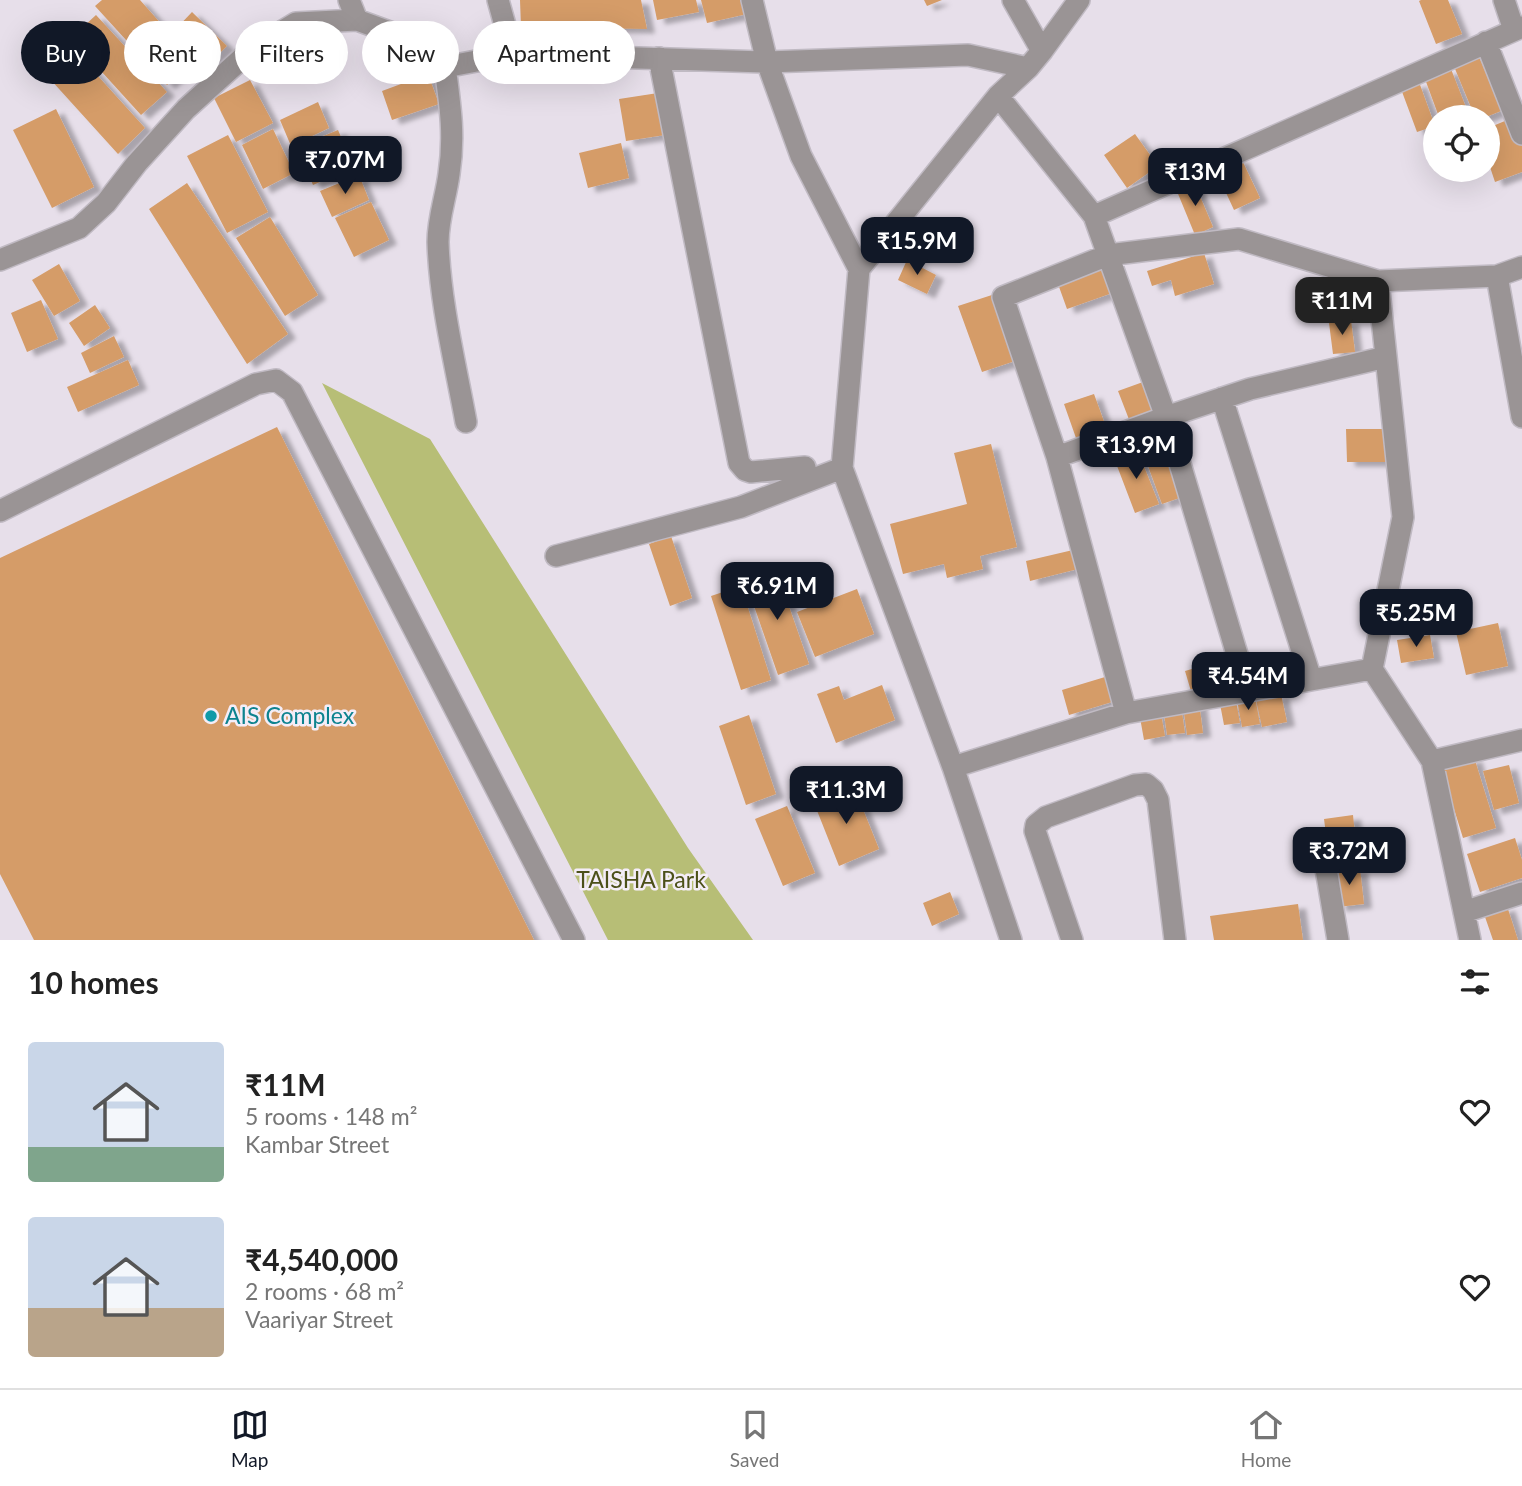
<!DOCTYPE html>
<html lang="en">
<head>
<meta charset="utf-8">
<style>
	:root { --surface:#fff; --page:#f6f6f6; --text:#222; --muted:#767676; --line:#e0e0e0; --accent:#111827 }
	body { margin:0; font-family:Lato,sans-serif; background:var(--page); color:var(--text); height:100vh; display:flex; flex-direction:column; font-size:26px; white-space:nowrap }
	* { box-sizing:border-box; margin:0 }
	p { font-size:23px; color:var(--muted) }
	.icon { flex:none; width:38px; height:38px; fill:none; stroke:currentColor; stroke-width:2; stroke-linecap:round; stroke-linejoin:round }
	.map { position:relative; height:940px; overflow:hidden }
	.drawer { display:flex; flex-direction:column; background:var(--surface); flex:1 }
	.drawer>* { flex:none }
	.guide { position:absolute; left:21px; top:21px; width:700px; height:63px; display:flex; gap:14px }
	.buttons { position:absolute; left:1423px; top:105px; display:grid; gap:14px }
	.buttons a { display:grid; place-items:center; width:77px; height:77px; border-radius:50%; background:var(--surface); box-shadow:0 7px 28px #0002; font-size:35px }
	.price { position:absolute; translate:-50% -60px; padding:0 16px; border-radius:14px; background:var(--accent); color:#fff; font-size:23px; line-height:46px; filter:drop-shadow(0 2px 4px #0008) }
	.price::after { content:''; position:absolute; left:50%; top:42px; width:21px; height:16px; margin-left:-10px; background:inherit; clip-path:polygon(0 0,100% 0,50% 100%) }
	.price.on { background:#222; color:#fff }
	ul { padding:0; list-style:none }
	li { display:flex; align-items:center; gap:21px; height:175px; padding:0 28px }
	li span { display:grid; place-items:center; flex:none; width:196px; height:140px; border-radius:7px; color:#555 }
	li>.icon { margin-inline-start:auto }
	span .icon { width:84px; height:84px; fill:#fffc; stroke-width:1 }
	li b { font-size:30px }
	h2 { display:flex; justify-content:space-between; align-items:center; height:84px; padding:0 28px; font-size:30px }
	.chip { padding:0 24px; border-radius:32px; background:var(--surface); box-shadow:0 7px 28px #0002; font-size:24px; line-height:63px }
	.chip.on { background:var(--accent); color:#fff }
	.dock { display:flex; justify-content:space-around; align-items:center; height:98px; border-top:2px solid var(--line); background:var(--surface); font-size:19px; color:var(--muted) }
	.dock a { display:grid; justify-items:center; gap:4px }
	.dock .on { color:var(--accent) }
	.map>svg:first-child { display:block }
	.green { fill:#b7be76 }
	.building { fill:#d59c68; filter:url(#shadow) }
	.lines { fill:none; stroke-linecap:round; stroke-linejoin:round }
	.minor-casing { stroke:#c0bac3; stroke-width:24 }
	.minor { stroke:#9a9495; stroke-width:21 }
	.culture-dot { fill:#0f9aa8; stroke:#f4edf7; stroke-width:2.5 }
	.labels { text-anchor:middle; stroke-width:5; stroke-linejoin:round; paint-order:stroke }
	.culture-label { font-size:23px; fill:#0d838f; stroke:#f4edf7; text-anchor:start }
	.park-label { font-size:23px; fill:#4c5019; stroke:#f4edf7 }
</style>
</head>
<body>
<div class="map">
<svg width="1522" height="940" viewBox="0 0 1522 940">
	<defs>
		<filter id="shadow"><feDropShadow dx="8" dy="4.5" stdDeviation="2" flood-color="#0004"/></filter>
	</defs>
	<rect width="100%" height="100%" fill="#e7dfea"/>
	<!-- green -->
	<path class="green" d="M322,383L430,439L688,848L753,940H608Z"/>
	<!-- building -->
	<path class="building" d="M102,0H140L194,61L167,85L95,6Z
		M520,0H641L647,29L521,27Z
		M653,0H696L699,12L657,20Z
		M701,0H744L747,14L707,23Z
		M924,0H942L927,6Z
		M1421,0H1448L1462,34L1436,44L1419,1Z
		M192,12L227,46L207,66L173,32Z
		M96,15L167,92L141,115L71,38Z
		M78,54L145,128L118,154L50,79Z
		M1478,54L1501,111L1486,117H1475L1453,64Z
		M1451,69L1469,115L1461,117H1439L1425,79Z
		M428,74L439,104L392,120L382,91Z
		M250,80L273,123L236,142L214,98Z
		M1419,82L1435,126L1417,132L1401,89Z
		M658,93L665,135L626,141L619,99Z
		M318,102L329,128L291,146L280,120Z
		M56,109L94,187L52,208L13,130Z
		M1512,118L1522,144V172L1495,182L1488,161V128Z
		M273,129L294,173L263,189L242,145Z
		M338,130L354,167L313,185L297,147Z
		M1135,134L1158,166L1127,188L1104,155Z
		M228,135L268,212L227,233L187,156Z
		M621,143L629,178L588,188L579,153Z
		M1241,158L1260,198L1234,210L1215,169Z
		M359,175L369,200L332,217L320,191Z
		M1194,182L1213,227L1195,235L1176,189Z
		M187,183L288,334L247,364L149,209Z
		M371,202L389,240L354,257L335,218Z
		M270,217L318,295L285,316L236,238Z
		M1204,253L1214,284L1175,296L1171,280L1152,286L1147,271Z
		M907,260L936,275L927,294L898,280Z
		M59,264L80,301L54,316L32,280Z
		M1107,268L1115,292L1067,309L1058,284Z
		M995,294L1018,360L982,372L958,306Z
		M41,300L58,339L27,352L11,313Z
		M95,305L110,328L84,346L69,323Z
		M1351,320L1355,352L1333,354L1329,323Z
		M114,336L124,357L90,373L81,353Z
		M128,360L139,385L78,412L67,387Z
		M1143,382L1154,414L1130,422L1118,391Z
		M1094,394L1106,427L1076,438L1064,404Z
		M277,427L534,940H34L0,874V558Z
		M1346,429H1387V462H1347Z
		M991,444L1017,547L980,556L983,569L947,578L944,564L903,574L890,524L967,504L954,453Z
		M1137,449L1159,504L1135,513L1114,458Z
		M1170,458L1185,496L1162,504L1148,466Z
		M671,536L692,598L670,606L649,544Z
		M1073,550L1078,569L1030,581L1026,561Z
		M776,569L809,664L778,675L745,580Z
		M741,586L771,680L741,690L711,596Z
		M857,589L874,634L815,657L797,612Z
		M1498,623L1508,666L1466,675L1456,632Z
		M1430,635L1434,658L1401,663L1397,640Z
		M1233,657L1241,684L1193,698L1185,671Z
		M1105,677L1112,702L1069,715L1062,690Z
		M882,685L895,720L836,743L817,694L839,686L844,700Z
		M1281,694L1287,722L1262,727L1256,700Z
		M1255,697L1260,724L1242,727L1237,700Z
		M1236,701L1240,723L1224,725L1220,704Z
		M1199,702L1203,733L1187,735L1183,705Z
		M1181,705L1185,733L1167,735L1163,707Z
		M1160,708L1165,736L1144,740L1139,712Z
		M749,715L776,794L746,805L719,726Z
		M1474,757L1496,828L1463,838L1441,767Z
		M1509,765L1519,803L1494,810L1483,771Z
		M854,787L879,849L839,866L814,803Z
		M787,806L815,873L783,886L755,819Z
		M1353,815L1357,853L1329,857L1324,819Z
		M1515,838L1522,860V878L1480,892L1467,854Z
		M1360,868L1364,904L1338,907L1335,870Z
		M950,892L959,914L932,926L923,903Z
		M1298,904L1303,940H1214L1210,916Z
		M1507,906L1518,940H1493L1484,914Z"/>
	<g class="lines">
		<defs>
			<path id="minor" d="M349,0L357,20
				M498,0L513,54
				M752,0L767,62L801,156L859,269
				M1013,0L1042,51
				M1504,0L1514,30
				M1486,42L1522,134
				M659,58L739,463L745,470L751,472L805,467
				M445,67C450,104 455,136 449,174C446,197 438,218 438,242C440,303 455,362 466,422
				M998,96L1094,216L1166,417L1248,691
				M1094,216L1522,27
				M0,260L79,228L106,203L137,163L186,109L250,51L296,23L357,20L409,39L445,67L513,54L767,62L968,55L1028,68
				M1497,276L1522,417
				M1222,398L1311,679
				M1057,457L1166,417L1250,389L1386,357
				M0,511L256,384L276,380L292,392L574,940
				M556,556L741,507L842,468
				M1372,669L1403,517L1378,281
				M1126,713L1057,457L1003,297L1108,255L1239,239L1378,281L1497,276L1522,267
				M1432,761L1522,740
				M953,767L1126,713L1372,669L1432,761L1470,940
				M1324,857L1338,940
				M1464,912L1522,893
				M1011,940L953,767L842,468L859,269L998,96L1028,68L1042,51L1079,0
				M1072,940L1035,831L1036,825L1046,817L1135,785L1146,784L1153,790L1158,800L1175,940"/>
		</defs>
		<!-- minor casing -->
		<use href="#minor" class="minor-casing"/>
		<!-- minor -->
		<use href="#minor" class="minor"/>
	</g>
	<!-- markers -->
	<circle class="culture-dot" cx="211" cy="716" r="7"/>
	<g class="labels">
		<!-- culture labels -->
		<g class="culture-label">
			<text x="225" y="724">AIS Complex</text>
		</g>
		<!-- park labels -->
		<g class="park-label">
			<text x="641" y="888">TAISHA Park</text>
		</g>
	</g>
</svg>
<div class="buttons">
<a><svg class="icon" aria-label="locate" viewBox="0 0 24 24"><circle cx="12" cy="12" r="6"/><path d="M12 2v4M12 18v4M2 12h4M18 12h4"/></svg></a>
</div>
<b class="price" style="left:345px;top:196px">₹7.07M</b>
<b class="price" style="left:1195px;top:208px">₹13M</b>
<b class="price" style="left:917px;top:277px">₹15.9M</b>
<b class="price on" style="left:1342px;top:337px">₹11M</b>
<b class="price" style="left:1136px;top:481px">₹13.9M</b>
<b class="price" style="left:777px;top:622px">₹6.91M</b>
<b class="price" style="left:1416px;top:649px">₹5.25M</b>
<b class="price" style="left:1248px;top:712px">₹4.54M</b>
<b class="price" style="left:846px;top:826px">₹11.3M</b>
<b class="price" style="left:1349px;top:887px">₹3.72M</b>
<div class="guide">
<a class="chip on">Buy</a>
<a class="chip">Rent</a>
<a class="chip">Filters</a>
<a class="chip">New</a>
<a class="chip">Apartment</a>
</div>
</div>
<section class="drawer">
<h2>10 homes<svg class="icon" aria-label="filters" viewBox="0 0 24 24"><path d="M4 7h16M4 17h16"/><circle cx="9" cy="7" r="2"/><circle cx="15" cy="17" r="2"/></svg></h2>
<ul>
<li><span style="background:linear-gradient(#c9d6e8 75%,#7fa58c 0)"><svg class="icon" aria-label="home" viewBox="0 0 24 24"><path d="M3 11l9-7 9 7M6 9v11h12V9"/></svg></span><div><b>₹11M</b><p>5 rooms · 148 m²</p><p>Kambar Street</p></div><svg class="icon" aria-label="heart" viewBox="0 0 24 24"><path d="M12 20l-8-8c-3-5 5-10 8-4 3-6 11-1 8 4z"/></svg></li>
<li><span style="background:linear-gradient(#c9d6e8 65%,#b9a48a 0)"><svg class="icon" aria-label="home" viewBox="0 0 24 24"><path d="M3 11l9-7 9 7M6 9v11h12V9"/></svg></span><div><b>₹4,540,000</b><p>2 rooms · 68 m²</p><p>Vaariyar Street</p></div><svg class="icon" aria-label="heart" viewBox="0 0 24 24"><path d="M12 20l-8-8c-3-5 5-10 8-4 3-6 11-1 8 4z"/></svg></li>
</ul>
</section>
<nav class="dock">
<a class="on"><svg class="icon" aria-label="map" viewBox="0 0 24 24"><path d="M3 6l6-2 6 2 6-2v14l-6 2-6-2-6 2zM9 4v14M15 6v14"/></svg>Map</a>
<a><svg class="icon" aria-label="saved" viewBox="0 0 24 24"><path d="M7 4h10v16l-5-4-5 4z"/></svg>Saved</a>
<a><svg class="icon" aria-label="home" viewBox="0 0 24 24"><path d="M3 11l9-7 9 7M6 9v11h12V9"/></svg>Home</a>
</nav>
</body>
</html>
